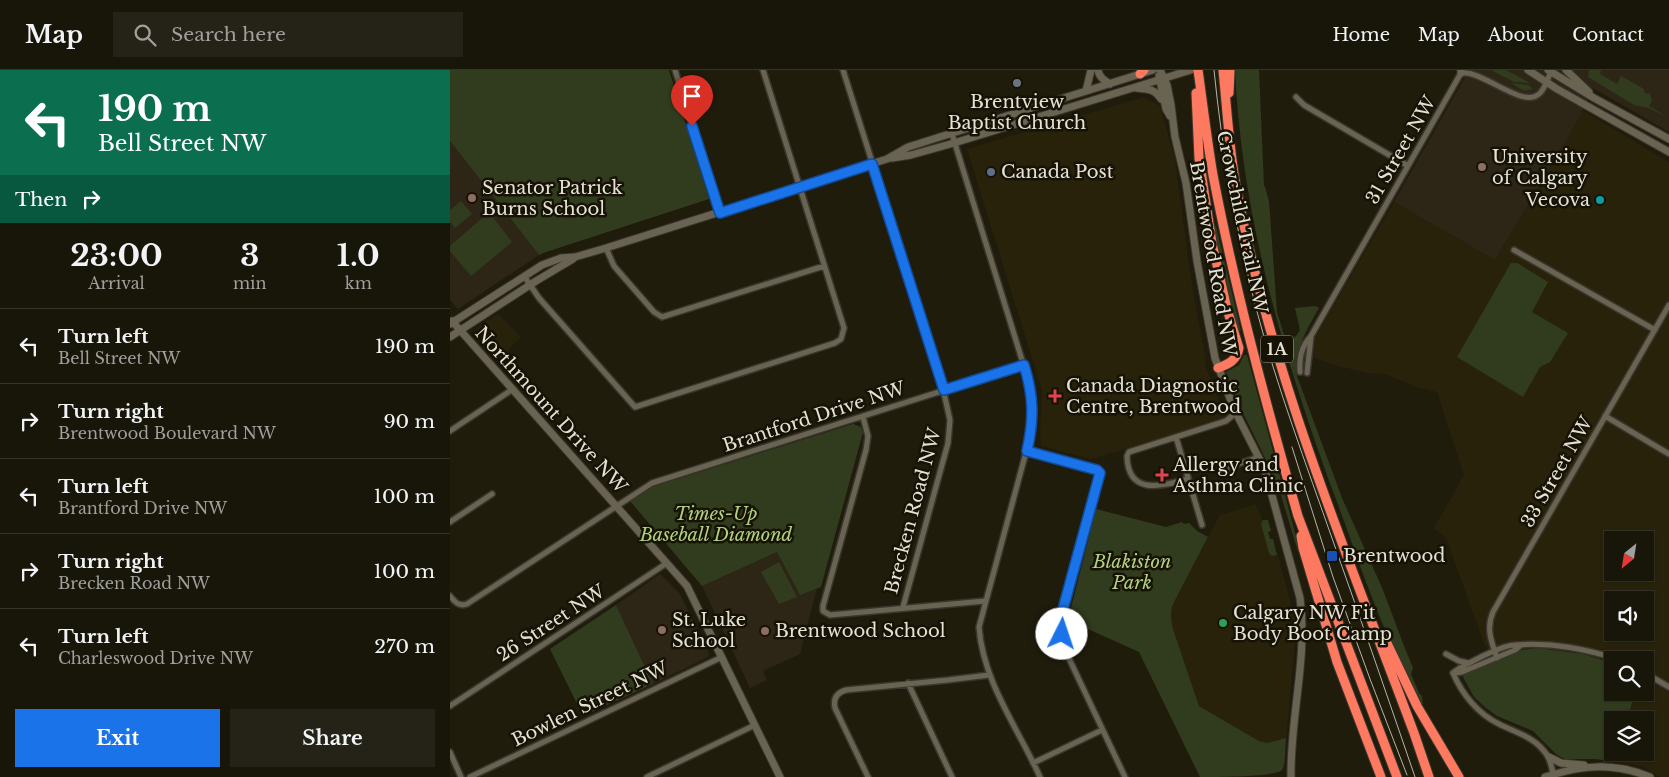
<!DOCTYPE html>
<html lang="en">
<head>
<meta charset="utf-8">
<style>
	body { margin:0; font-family:"Libre Baskerville",serif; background:#252217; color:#f1f3f6; height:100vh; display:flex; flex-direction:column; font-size:19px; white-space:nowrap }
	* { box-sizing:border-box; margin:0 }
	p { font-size:16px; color:#9f9f9c }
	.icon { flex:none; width:28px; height:28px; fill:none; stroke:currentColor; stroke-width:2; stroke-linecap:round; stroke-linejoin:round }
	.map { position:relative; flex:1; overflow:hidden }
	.details { display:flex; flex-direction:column; background:#181509; width:450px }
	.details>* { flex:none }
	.guide { background:#0b6e4f; color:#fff; overflow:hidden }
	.needle { width:32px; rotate:210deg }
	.tools { position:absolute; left:1154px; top:461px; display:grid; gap:10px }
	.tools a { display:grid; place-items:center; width:50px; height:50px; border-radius:0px; background:#181509; box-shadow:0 1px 4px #0004,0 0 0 1px #36342a; font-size:25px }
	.pin { position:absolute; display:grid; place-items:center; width:42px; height:42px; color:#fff; margin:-51px -21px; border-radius:50% 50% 50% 0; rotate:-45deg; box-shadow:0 0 5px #0007 }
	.pin .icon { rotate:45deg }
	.me { position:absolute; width:55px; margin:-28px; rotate:4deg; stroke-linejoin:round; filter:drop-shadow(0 0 4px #0008) }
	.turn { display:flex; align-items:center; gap:18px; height:105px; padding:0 15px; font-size:22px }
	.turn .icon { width:65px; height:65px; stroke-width:2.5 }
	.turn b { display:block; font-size:35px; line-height:42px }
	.then { display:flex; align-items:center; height:48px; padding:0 15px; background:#0003; gap:10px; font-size:19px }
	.eta { display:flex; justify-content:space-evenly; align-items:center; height:85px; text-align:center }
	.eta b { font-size:30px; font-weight:700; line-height:35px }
	.button { display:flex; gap:10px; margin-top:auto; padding:10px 15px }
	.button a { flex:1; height:58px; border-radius:0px; background:#1a73e8; color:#fff; font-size:20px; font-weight:700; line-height:58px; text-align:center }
	.button a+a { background:#252217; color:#f1f3f6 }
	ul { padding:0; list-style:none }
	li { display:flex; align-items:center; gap:15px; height:75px; padding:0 15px; border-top:1px solid #36342a }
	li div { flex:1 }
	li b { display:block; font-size:19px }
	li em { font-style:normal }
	header { display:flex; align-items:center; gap:30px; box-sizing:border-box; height:70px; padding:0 25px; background:#181509; border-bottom:1px solid #36342a }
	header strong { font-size:24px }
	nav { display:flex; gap:28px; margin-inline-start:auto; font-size:18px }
	.search { width:350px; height:45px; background:#252217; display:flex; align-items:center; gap:12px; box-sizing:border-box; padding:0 18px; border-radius:0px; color:#9f9f9c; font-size:19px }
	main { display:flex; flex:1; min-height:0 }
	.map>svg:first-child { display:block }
</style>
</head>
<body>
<header>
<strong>Map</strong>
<div class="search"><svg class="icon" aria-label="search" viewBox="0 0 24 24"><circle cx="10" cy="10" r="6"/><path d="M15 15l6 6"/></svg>Search here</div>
<nav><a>Home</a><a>Map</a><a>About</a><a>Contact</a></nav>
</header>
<main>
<section class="details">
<div class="guide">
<div class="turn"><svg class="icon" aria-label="left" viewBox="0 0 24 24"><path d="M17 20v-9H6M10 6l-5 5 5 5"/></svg><div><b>190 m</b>Bell Street NW</div></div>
<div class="then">Then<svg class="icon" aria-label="right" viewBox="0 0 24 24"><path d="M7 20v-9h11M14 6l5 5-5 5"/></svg></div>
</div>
<div class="eta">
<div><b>23:00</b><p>Arrival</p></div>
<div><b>3</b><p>min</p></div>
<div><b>1.0</b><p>km</p></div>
</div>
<ul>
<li><svg class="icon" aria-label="left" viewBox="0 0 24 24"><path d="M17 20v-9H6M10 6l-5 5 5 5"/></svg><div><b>Turn left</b><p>Bell Street NW</p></div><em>190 m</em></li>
<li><svg class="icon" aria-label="right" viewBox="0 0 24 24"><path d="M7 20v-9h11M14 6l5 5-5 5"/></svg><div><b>Turn right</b><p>Brentwood Boulevard NW</p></div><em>90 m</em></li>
<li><svg class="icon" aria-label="left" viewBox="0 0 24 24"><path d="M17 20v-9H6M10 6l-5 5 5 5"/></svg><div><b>Turn left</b><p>Brantford Drive NW</p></div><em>100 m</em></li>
<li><svg class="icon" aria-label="right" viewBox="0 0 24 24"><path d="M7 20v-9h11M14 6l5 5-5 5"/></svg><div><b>Turn right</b><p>Brecken Road NW</p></div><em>100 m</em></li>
<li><svg class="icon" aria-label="left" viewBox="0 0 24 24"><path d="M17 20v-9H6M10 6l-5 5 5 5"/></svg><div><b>Turn left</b><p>Charleswood Drive NW</p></div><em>270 m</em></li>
</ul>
<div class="button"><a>Exit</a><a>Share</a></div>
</section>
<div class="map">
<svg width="1219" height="707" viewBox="0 0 1219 707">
	<rect width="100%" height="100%" fill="#201c0c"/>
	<!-- built -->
	<path fill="#28220b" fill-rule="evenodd" d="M694,27L710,36L725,90L741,209L756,292L755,295L777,349L641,389L592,376L590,366L592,320L517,79Z
		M1132,40L1219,92V707H1210L1193,696L1165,692L1168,683L1195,682V650H1177L1185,623L1195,622V590H1162V593L1133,584L1087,578L1071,580L1050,589L1035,576L996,468L984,458L1014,405L987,322L970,318L935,304L918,303L884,295L863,287L865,268L944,132L1045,190ZM1162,470H1195V502H1162ZM1162,530H1195V562H1162Z
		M48,244L71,267L50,288L27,261L28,258Z
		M803,435H806L828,486L845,548L846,561L836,668L817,673L809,671L749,636L722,556L721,545L722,536L770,445Z"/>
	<!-- education -->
	<path fill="#2d2616" d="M1019,0H1219V62L1143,18L1129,48L1045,190L944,132Z
		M0,71L89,185L8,239L0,230Z
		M327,482L350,524L367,518L350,584L313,601L317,610L300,618L252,516Z
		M210,504L230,524L259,584L258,587L203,614L166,535Z"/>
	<!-- green -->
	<path fill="#313c1f" d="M0,0H219L259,129L96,182L89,185L0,71Z
		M785,0H809L814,116L815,117L819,131L827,242L836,271L846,266L850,260L845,238L865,236L869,238C857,259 844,280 847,306L892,428L933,520L954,576L963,598L961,604L969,623L972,626L973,634H971L967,628C953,597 937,567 925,535C911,501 900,466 887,432C835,292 792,150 785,0Z
		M1041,0H1056L1080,13L1064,12Z
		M1139,0H1151L1150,4L1167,14L1171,6L1194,19V22L1197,24L1200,23L1202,31L1199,36L1219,48L1199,38L1184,35L1138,7Z
		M1061,13L1079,15L1083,19L1074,21Z
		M11,131L22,144L5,158L0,152V140Z
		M39,142L62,172L21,206L0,181V176Z
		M762,156H766L791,261H788L778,230Z
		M1061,193H1067L1098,212L1082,242L1118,263L1100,292L1090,297L1073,327L1007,287Z
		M794,285H797L801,300L850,481L848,482L831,425H829C816,380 790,345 776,302L789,295Z
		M403,354L411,357L413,362L371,517L350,525L327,482L252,516L180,431L202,417Z
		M646,439L716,457L732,452L734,454L739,453L747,461L758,467L722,536L721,545L722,556L749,636L809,671L817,673L836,668C835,675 836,695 832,700C825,707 764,707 750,707L689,582L618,550Z
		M813,450H818L821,461L818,462L820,469H823L827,485L822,486L819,483L811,454Z
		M329,492L347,527L329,534L311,502Z
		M166,535L203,614L133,646L100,579Z
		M1087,578L1133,584L1162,593V622L1185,623L1177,650H1162V682L1168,683L1165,692L1146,689H1115L1107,685L1083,661L1047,646L1036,638L1024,627L1013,607L1014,604L1071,580Z"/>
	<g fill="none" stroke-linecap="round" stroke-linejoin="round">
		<defs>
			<path id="street" d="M225,0L270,143
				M393,0L491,310L500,350L498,373L453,537
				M846,27L854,35L958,96
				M502,64L581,319L583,345L582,360L529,557C533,612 568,658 590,707
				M156,178L164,196L204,242L212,247L374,196
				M1064,180L1205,260
				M74,206L89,228L185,337L385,273L391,269L394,258L313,0
				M850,302C849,288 851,277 861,266L1011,3C1034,0 1075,42 1091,22C1096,16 1098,7 1102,0
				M857,303L861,267
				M1155,346L1219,384
				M413,347L418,366L416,380L373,536V541L380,545L535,531
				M0,361L63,319
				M726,367L752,455
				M577,381L647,400L650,403L613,539L612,564L615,580L675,707
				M771,403L779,397L809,387
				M738,409C711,416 678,426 677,386L679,382L776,351L782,346L784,339
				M0,452L42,424
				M0,526C5,532 9,537 17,534L202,413L574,295
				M996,584L1009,591L1018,593
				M1047,588C1041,571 1036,558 1043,542L1219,235
				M1003,603C1011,596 1020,593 1029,588C1040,583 1054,575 1065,575C1103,572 1135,579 1171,590
				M1003,603C1012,624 1028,644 1049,654C1067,663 1085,667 1097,685C1101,691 1102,700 1104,707
				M1004,603L1012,602L1065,580L1071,575
				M1195,603L1219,617
				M458,613L502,707
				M0,636L217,493
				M0,682L11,707
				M583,693L652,660
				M20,707L272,587
				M197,707L305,655
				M418,707L385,638C383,629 386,623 396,620L498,610L539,605"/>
			<path id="secondary" d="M648,0C649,7 654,10 660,14
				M710,0L717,15L721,35L725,67L736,113L747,191L765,288L784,339L815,400L850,528C858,588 840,647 841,707
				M1078,0L1107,19L1219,82
				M1098,0L1144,28L1219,69
				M1116,0L1139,22
				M1011,3V0
				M709,6L716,39L720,46
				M686,18C698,19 705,19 711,29
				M636,21L641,0
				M442,88L461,85L504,73L741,0
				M2,251L237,516L330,707
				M0,254L92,195L111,188L125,187L156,178L437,89L458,77L703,0
				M0,267L86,211L123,189
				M1099,687L1111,693L1134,695
				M1095,707C1132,695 1163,692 1200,707"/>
			<path id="highway" d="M748,0C753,35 757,70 763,105C785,220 816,334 848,446L947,707
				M773,0C777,39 779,78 786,116C821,305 897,484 964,663L979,707
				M690,4L694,0
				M746,23L749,88L762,173L777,239L789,278C787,290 779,294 768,298
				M779,23L780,0
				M851,466L853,478L887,592L931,707
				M935,569L967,636L1009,707"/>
		</defs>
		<!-- street casing -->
		<use href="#street" stroke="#3a362f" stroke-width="8"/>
		<!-- secondary casing -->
		<use href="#secondary" stroke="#3a362f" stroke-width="9"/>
		<!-- highway casing -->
		<use href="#highway" stroke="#3a362f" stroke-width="11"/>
		<!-- street -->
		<use href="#street" stroke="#696452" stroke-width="5"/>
		<!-- secondary -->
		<use href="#secondary" stroke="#696452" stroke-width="7"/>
		<!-- highway -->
		<use href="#highway" stroke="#fd7a61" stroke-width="9"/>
		<!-- tram -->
		<path stroke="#b6b3a8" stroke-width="1" d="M764,0C772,80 786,160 806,238C827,317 856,394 883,471C911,550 938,628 965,707
			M842,377L883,507L920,609L957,705"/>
	</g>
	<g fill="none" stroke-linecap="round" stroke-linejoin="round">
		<defs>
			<path id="route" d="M242,56L270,143L422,94L494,320L574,295C584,327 584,349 577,381L647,400L650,403L613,539L612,564"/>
		</defs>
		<!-- route casing -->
		<use href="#route" stroke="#114b97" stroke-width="12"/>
		<!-- route -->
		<use href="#route" stroke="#1a73e8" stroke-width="9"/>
	</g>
	<!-- markers -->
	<circle fill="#6b7280" stroke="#171304" stroke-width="2" cx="567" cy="13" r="5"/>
	<g fill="#8d6e63" stroke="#171304" stroke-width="2">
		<circle cx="1032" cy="97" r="5"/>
		<circle cx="22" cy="128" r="5"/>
		<circle cx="212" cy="560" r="5"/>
		<circle cx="315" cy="561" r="5"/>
	</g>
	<circle fill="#5c6f8a" stroke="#171304" stroke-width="2" cx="541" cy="102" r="5"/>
	<circle fill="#0f9aa8" stroke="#171304" stroke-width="2" cx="1150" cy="130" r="5"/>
	<g fill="#e0444e" stroke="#171304" stroke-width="2">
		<path d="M602.5 318.5h5v5h5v5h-5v5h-5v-5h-5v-5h5z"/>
		<path d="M709.5 397.5h5v5h5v5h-5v5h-5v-5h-5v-5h5z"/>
	</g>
	<rect fill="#1a4fb4" stroke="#171304" stroke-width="2" x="876" y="480" width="12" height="12" rx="2.5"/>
	<circle fill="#2e9e5b" stroke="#171304" stroke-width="2" cx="773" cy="553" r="5"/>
	<g text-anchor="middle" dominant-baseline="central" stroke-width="5" stroke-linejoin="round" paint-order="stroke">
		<!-- shield labels -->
		<rect fill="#171304" stroke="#a6a398" stroke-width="1" x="811" y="265.5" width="32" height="27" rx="4"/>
		<g font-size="16" font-weight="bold" fill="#e4e1d7">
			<text x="827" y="279">1A</text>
		</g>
		<!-- poi labels -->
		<g font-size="18" fill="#e4e1d7" stroke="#171304" text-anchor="start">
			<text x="567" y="32" text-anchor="middle">Brentview<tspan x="567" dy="21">Baptist Church</tspan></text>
			<text x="1042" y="87">University<tspan x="1042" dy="21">of Calgary</tspan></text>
			<text x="551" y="102">Canada Post</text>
			<text x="32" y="118">Senator Patrick<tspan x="32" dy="21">Burns School</tspan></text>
			<text x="1140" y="130" text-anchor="end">Vecova</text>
			<text x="616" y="316">Canada Diagnostic<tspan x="616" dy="21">Centre, Brentwood</tspan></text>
			<text x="723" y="395">Allergy and<tspan x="723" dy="21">Asthma Clinic</tspan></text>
			<text x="893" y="486">Brentwood</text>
			<text x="783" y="543">Calgary NW Fit<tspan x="783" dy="21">Body Boot Camp</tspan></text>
			<text x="222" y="550">St. Luke<tspan x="222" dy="21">School</tspan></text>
			<text x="325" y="561">Brentwood School</text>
		</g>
		<!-- street labels -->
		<g font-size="18" fill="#e4e1d7" stroke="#171304">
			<text transform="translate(951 80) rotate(-60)">31 Street NW</text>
			<text transform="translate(792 152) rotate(78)">Crowchild Trail NW</text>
			<text transform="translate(763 189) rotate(80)">Brentwood Road NW</text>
			<text transform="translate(101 340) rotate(48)">Northmount Drive NW</text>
			<text transform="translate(364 347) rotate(-18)">Brantford Drive NW</text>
			<text transform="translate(1107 402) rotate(-60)">33 Street NW</text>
			<text transform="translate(463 441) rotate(-75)">Brecken Road NW</text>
			<text transform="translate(101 553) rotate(-33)">26 Street NW</text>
			<text transform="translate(140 634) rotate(-26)">Bowlen Street NW</text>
		</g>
		<!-- park labels -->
		<g font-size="18" font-style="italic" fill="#b2d280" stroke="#171304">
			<text x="266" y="444">Times-Up<tspan x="266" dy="21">Baseball Diamond</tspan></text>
			<text x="682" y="492">Blakiston<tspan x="682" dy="21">Park</tspan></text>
		</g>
	</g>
</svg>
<div class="tools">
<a><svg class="needle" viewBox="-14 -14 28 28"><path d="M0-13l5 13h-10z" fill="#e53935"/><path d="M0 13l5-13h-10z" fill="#9f9f9c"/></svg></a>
<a><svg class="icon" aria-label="sound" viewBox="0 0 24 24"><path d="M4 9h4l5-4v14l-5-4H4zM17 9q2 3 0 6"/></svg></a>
<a><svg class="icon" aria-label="search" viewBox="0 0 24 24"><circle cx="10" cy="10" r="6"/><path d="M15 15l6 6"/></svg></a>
<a><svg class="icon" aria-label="layers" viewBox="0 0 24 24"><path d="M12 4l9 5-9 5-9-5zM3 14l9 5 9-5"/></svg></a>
</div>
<div class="pin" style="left:242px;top:56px;background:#d93025"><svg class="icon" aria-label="arrive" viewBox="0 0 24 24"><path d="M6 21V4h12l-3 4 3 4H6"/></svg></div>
<svg class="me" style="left:612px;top:564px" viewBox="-20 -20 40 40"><circle r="19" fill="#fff"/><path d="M0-13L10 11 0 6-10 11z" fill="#1a73e8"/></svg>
</div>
</main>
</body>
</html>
